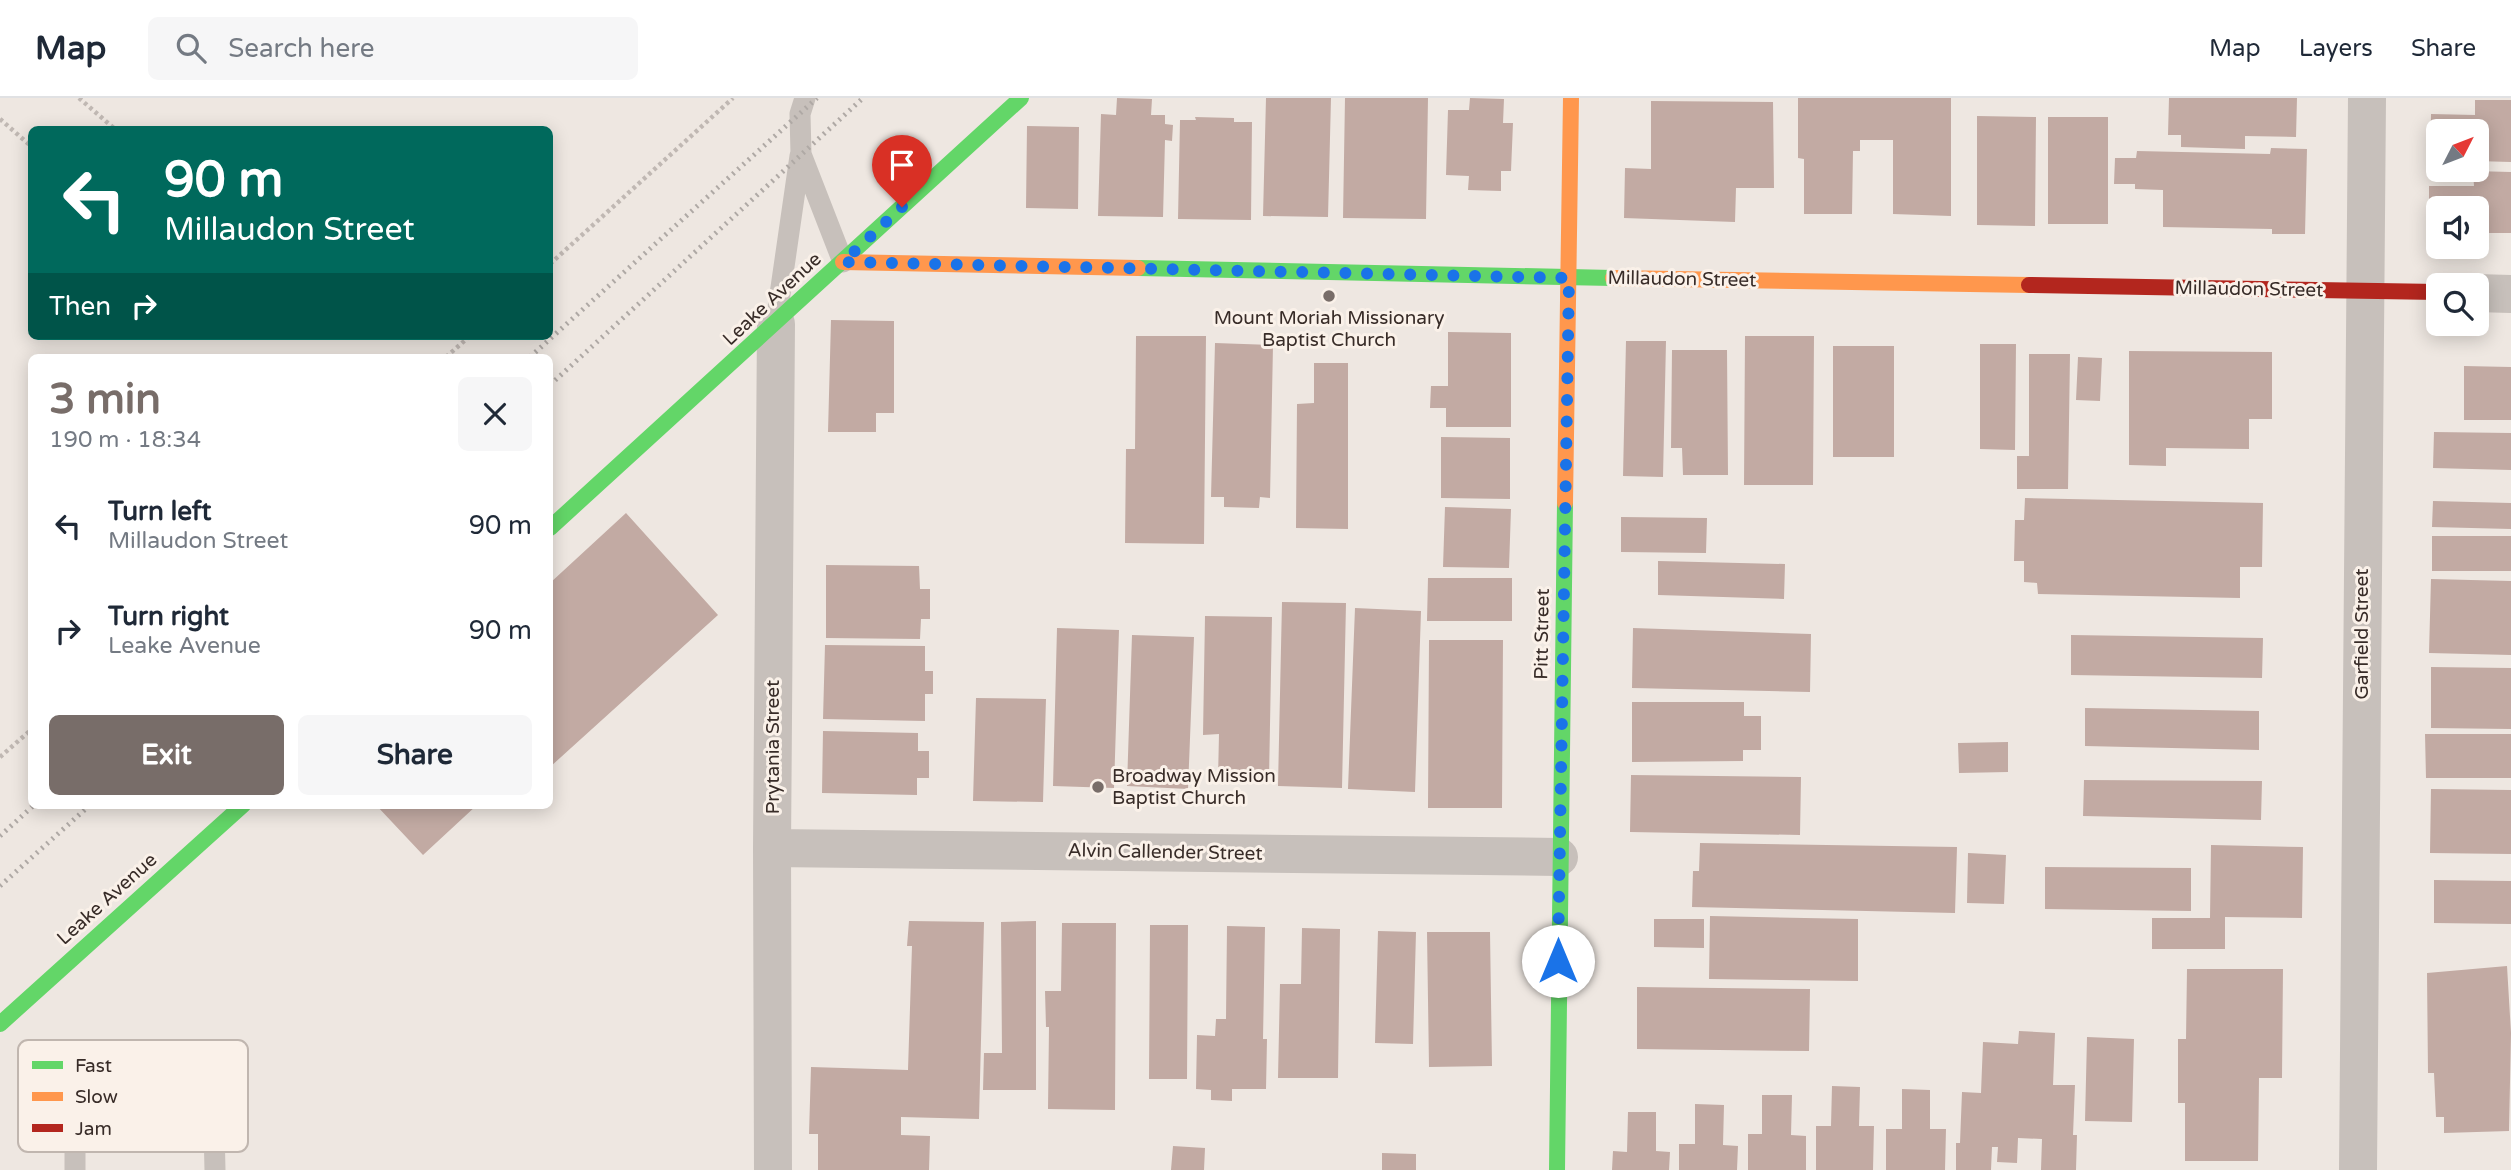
<!DOCTYPE html>
<html lang="en">
<head>
<meta charset="utf-8">
<style>
	body { margin:0; font-family:"Varela Round",sans-serif; background:#f6f6f7; color:#1f2937; height:100vh; display:flex; flex-direction:column; font-size:26px; white-space:nowrap }
	* { box-sizing:border-box; margin:0 }
	p { font-size:23px; color:#747a83 }
	.icon { flex:none; width:38px; height:38px; fill:none; stroke:currentColor; stroke-width:2; stroke-linecap:round; stroke-linejoin:round }
	.map { position:relative; flex:1; overflow:hidden }
	.side { position:absolute; left:28px; top:256px; width:525px; height:455px; display:flex; flex-direction:column; background:#fff; border-radius:10px; box-shadow:0 4px 18px #0003 }
	.side>* { flex:none }
	.top-card { position:absolute; left:28px; top:28px; width:525px; height:214px; border-radius:10px; box-shadow:0 4px 18px #0003; background:#00695c; color:#fff; overflow:hidden }
	.needle { width:46px; rotate:48deg }
	.fabs { position:absolute; left:2426px; top:21px; display:grid; gap:14px }
	.fabs a { display:grid; place-items:center; width:63px; height:63px; border-radius:10px; background:#fff; box-shadow:0 4px 18px #0003; font-size:35px }
	.pin { position:absolute; display:grid; place-items:center; width:60px; height:60px; color:#fff; margin:-72px -30px; border-radius:50% 50% 50% 0; rotate:-45deg; box-shadow:0 0 7px #0007 }
	.pin .icon { rotate:45deg }
	.me { position:absolute; width:77px; margin:-38px; rotate:0deg; stroke-linejoin:round; filter:drop-shadow(0 0 5px #0008) }
	.turn { display:flex; align-items:center; gap:24px; height:147px; padding:0 21px; font-size:32px }
	.turn .icon { width:91px; height:91px; stroke-width:2.5 }
	.turn b { display:block; font-size:49px; line-height:60px }
	.then { display:flex; align-items:center; height:66px; padding:0 21px; background:#0003; gap:14px; font-size:26px }
	.round { display:grid; place-items:center; flex:none; width:74px; height:74px; border-radius:10px; background:#f6f6f7 }
	.headline { display:flex; align-items:center; justify-content:space-between; height:119px; padding:0 21px }
	h1 { font-size:42px; font-weight:800; line-height:52px; color:#786d69 }
	.action { display:flex; gap:14px; margin-top:auto; padding:14px 21px }
	.action a { flex:1; height:80px; border-radius:10px; background:#786d69; color:#fff; font-size:28px; font-weight:800; line-height:80px; text-align:center }
	.action a+a { background:#f6f6f7; color:#1f2937 }
	ul { padding:0; list-style:none }
	li { display:flex; align-items:center; gap:21px; height:105px; padding:0 21px }
	li div { flex:1 }
	li b { display:block; font-size:26px }
	li em { font-style:normal }
	header { display:flex; align-items:center; gap:42px; box-sizing:border-box; height:98px; padding:0 35px; background:#fff; border-bottom:2px solid #e0e1e3 }
	header strong { font-size:33px }
	nav { display:flex; gap:38px; margin-inline-start:auto; font-size:24px }
	.search { width:490px; height:63px; background:#f6f6f7; display:flex; align-items:center; gap:18px; box-sizing:border-box; padding:0 24px; border-radius:10px; color:#747a83; font-size:26px }
	.map>svg:first-child { display:block }
</style>
</head>
<body>
<header>
<strong>Map</strong>
<div class="search"><svg class="icon" aria-label="search" viewBox="0 0 24 24"><circle cx="10" cy="10" r="6"/><path d="M15 15l6 6"/></svg>Search here</div>
<nav><a>Map</a><a>Layers</a><a>Share</a></nav>
</header>
<div class="map">
<svg width="2511" height="1072" viewBox="0 0 2511 1072">
	<rect width="100%" height="100%" fill="#eee7e1"/>
	<!-- building -->
	<path fill="#c2aaa3" d="M1117,0L1152,1L1151,17H1165V26L1173,27L1172,43L1165,42L1163,119L1098,118L1101,16L1116,17Z
		M1266,0H1331L1328,119L1263,118Z
		M1345,0H1428L1426,121L1343,120Z
		M1470,0L1504,1L1503,25H1513L1511,73H1501V93L1468,92L1469,78L1446,77L1448,12H1469Z
		M1798,0H1951V118L1893,116V42H1860V53H1853L1852,116H1804V61L1798,60Z
		M2169,0H2297L2296,39L2245,38V51L2181,49V37H2168Z
		M2475,2H2511V64L2476,63V33H2438V63H2430L2431,16L2475,17Z
		M1651,3L1773,4L1774,90H1736L1735,124L1624,120L1625,70L1651,71Z
		M1977,18L2036,19L2035,128L1977,127Z
		M1195,19L1234,20V24H1252L1251,122L1178,121L1180,22H1196Z
		M2048,19H2108V126H2048Z
		M1027,28L1079,29L1078,111L1026,110Z
		M2271,50L2307,51L2305,136H2272V131L2163,129V92L2135,91V86H2114L2115,60H2136L2137,53L2270,56Z
		M2473,73L2511,74V135H2476V110H2438V135H2429V88H2474Z
		M831,222L894,223V315H876V334H828Z
		M1448,234L1511,235V329H1446V310H1430L1431,288H1448Z
		M1136,238H1206L1204,446L1125,445L1126,351H1135Z
		M1745,238H1814L1813,387H1744Z
		M1626,243H1666L1663,379L1623,378Z
		M1215,245L1273,247L1270,400L1260,399L1259,410L1224,409V399H1211Z
		M1980,246H2016L2015,352L1980,351Z
		M1833,248H1894V359H1833Z
		M1672,252H1727L1728,377H1683L1682,350H1671Z
		M2129,253L2272,254V321H2249V351L2166,350V368L2129,367Z
		M2029,256H2070L2068,391H2017V358H2029Z
		M2078,259L2102,260L2100,303L2076,302Z
		M1314,265H1348V431L1296,430L1297,306L1314,305Z
		M2464,268L2511,269V322H2464Z
		M2434,334L2511,335V372L2433,370Z
		M1441,339L1510,340V401L1441,400Z
		M2025,400L2263,405L2262,469H2240V500L2038,496L2037,485L2024,484V463H2014L2015,422H2024Z
		M2433,403L2511,405V431L2432,429Z
		M1445,409L1511,411L1509,470L1443,469Z
		M626,415L718,517L550,669V485Z
		M1621,419L1707,420L1706,455L1621,454Z
		M2432,438H2511V473H2432Z
		M1658,463L1785,466L1784,501L1658,497Z
		M826,467L919,468L920,491H930V521H921L920,541L826,540Z
		M1428,480H1512V523H1427Z
		M2431,481L2511,483V557L2429,555Z
		M1282,504L1346,505L1342,690L1278,688Z
		M1355,510L1421,513L1415,694L1348,691Z
		M1205,518L1272,519L1269,681H1218L1219,636L1203,637Z
		M1057,530L1119,532L1114,690L1053,688Z
		M1633,530L1811,536L1810,594L1632,590Z
		M1132,537L1194,539L1188,691L1127,688Z
		M2071,537L2263,540L2262,580L2071,577Z
		M1429,542H1503L1502,710H1428Z
		M825,547L925,548V573H933V596H925V623L823,621Z
		M2431,569L2511,570V631L2431,630Z
		M976,600L1046,601L1043,704L973,703Z
		M1632,604H1744V618H1761V652H1743V663L1632,664Z
		M2085,610L2259,613V652L2085,648Z
		M823,633L918,635V653H929V680H917V697L822,695Z
		M2425,636H2511V680H2426Z
		M2008,644V674L1959,675L1958,645Z
		M1631,677L1801,679L1800,737L1630,734Z
		M2084,682L2262,683L2261,722L2083,718Z
		M2431,691L2511,692V756L2430,755Z
		M376,707H477L423,757Z
		M1700,745L1957,749L1955,815L1692,809L1693,773H1699Z
		M2211,747L2303,749L2302,820L2225,819V851H2152V820H2210Z
		M1968,755L2006,757L2004,806L1967,805Z
		M2045,769L2191,770V813L2045,811Z
		M2434,782L2511,783V826L2434,825Z
		M1710,818L1858,821V883L1709,881Z
		M1654,821H1704V850L1654,849Z
		M909,823L984,824L979,1021L901,1019V1037L930,1038L929,1072H818V1036H809L811,969L908,972L912,848H907Z
		M1036,823V992H983L984,955H1002L1001,824Z
		M1062,825H1116L1115,1012L1048,1011L1049,929H1046L1045,893H1061Z
		M1150,827H1188L1187,981H1149Z
		M1227,828L1265,829L1263,941H1267L1266,991H1232V1003L1211,1002V992L1196,991L1197,937L1215,938L1216,921H1226Z
		M1302,830L1340,831L1338,980H1278L1280,886H1301Z
		M1378,833L1416,834L1413,946L1375,945Z
		M1427,834H1490L1492,968L1429,969Z
		M2507,868L2511,935L2509,1033L2444,1035V1019H2436L2434,975H2428L2427,875Z
		M2187,871H2283L2282,980H2259L2258,1063H2185V1005H2178V941H2186Z
		M1637,889L1810,891L1809,953L1637,951Z
		M2019,933L2055,935L2053,987H2075L2073,1037H2077L2076,1072H2041L2042,1041L2018,1040L2017,1065L1997,1064L1998,1049H1992L1991,1072H1956V1045H1960L1962,994L1981,995L1983,944L2018,946Z
		M2087,939L2134,941L2132,1024L2085,1023Z
		M1832,988L1860,989L1859,1028H1874L1873,1072H1816V1028H1831Z
		M1902,991L1930,992V1031H1946L1945,1072H1886V1031H1902Z
		M1762,997H1792L1791,1037L1806,1038V1072H1748V1036H1762Z
		M1695,1006L1724,1007L1723,1047L1738,1048L1737,1072H1679V1046H1695Z
		M1628,1014H1656V1053L1670,1054L1669,1072H1612L1613,1053L1627,1054Z
		M1173,1048L1205,1050L1204,1072H1171Z
		M1382,1055L1416,1056V1072H1382Z"/>
	<g fill="none" stroke-linecap="round" stroke-linejoin="round">
		<!-- path -->
		<path stroke="#c0b8b3" stroke-width="4.5" stroke-dasharray="3.5 3.5" stroke-linecap="butt" d="M79,0L116,32
			M0,21L32,49
			M550,166L733,0
			M446,259L470,238
			M0,659L32,631"/>
		<!-- lane -->
		<path stroke="#c7c0bb" stroke-width="21" d="M805,0L800,16L801,56L843,164
			M776,224L800,58
			M75,1072V990L91,969L204,974L213,988L215,1072"/>
		<!-- street -->
		<path stroke="#c7c0bb" stroke-width="38" d="M2476,195L2511,196
			M772,750L1559,759
			M773,1072L772,750L776,226
			M2358,1072L2367,0"/>
		<!-- fast -->
		<path stroke="#63d668" stroke-width="16" d="M1138,170L1613,180
			M550,430L1021,0
			M0,926L243,707
			M1557,1072L1565,405"/>
		<!-- slow -->
		<path stroke="#ff974d" stroke-width="16" d="M843,164L1138,170
			M1613,180L2029,187
			M1565,405L1571,0"/>
		<!-- jam -->
		<path stroke="#b3261e" stroke-width="16" d="M2029,187L2438,194"/>
		<!-- rail -->
		<path stroke="#afa9a5" stroke-width="5" stroke-dasharray="2 5" stroke-linecap="butt" d="M530,259L817,0
			M550,287L863,0
			M0,738L34,707
			M0,788L90,707"/>
	</g>
	<g fill="none" stroke-linecap="round" stroke-linejoin="round">
		<!-- route -->
		<path stroke="#1a73e8" stroke-width="12" stroke-dasharray="0 21.6" d="M902,109L843,164L1569,180L1558,863"/>
	</g>
	<!-- markers -->
	<g fill="#786d69" stroke="#faf1e9" stroke-width="2.5">
		<circle cx="1329" cy="198" r="7"/>
		<circle cx="1098" cy="689" r="7"/>
	</g>
	<g text-anchor="middle" dominant-baseline="central" stroke-width="6" stroke-linejoin="round" paint-order="stroke">
		<!-- street labels -->
		<g font-size="19" fill="#382c28" stroke="#faf1e9">
			<text transform="translate(1682 181) rotate(1)">Millaudon Street</text>
			<text transform="translate(2249 191) rotate(1)">Millaudon Street</text>
			<text transform="translate(772 201) rotate(-43)">Leake Avenue</text>
			<text transform="translate(1542 536) rotate(-89)">Pitt Street</text>
			<text transform="translate(2362 536) rotate(-90)">Garfield Street</text>
			<text transform="translate(773 649) rotate(-90)">Prytania Street</text>
			<text transform="translate(1165 754) rotate(1)">Alvin Callender Street</text>
			<text transform="translate(107 801) rotate(-42)">Leake Avenue</text>
		</g>
		<!-- poi labels -->
		<g font-size="19" fill="#382c28" stroke="#faf1e9">
			<text x="1329" y="220">Mount Moriah Missionary<tspan x="1329" dy="22">Baptist Church</tspan></text>
			<text x="1112" y="678" text-anchor="start">Broadway Mission<tspan x="1112" dy="22">Baptist Church</tspan></text>
		</g>
	</g>
	<!-- legend -->
	<rect x="18" y="942" width="230" height="112" rx="10" fill="#faf1e9" stroke="#c0b6af" stroke-width="2"/>
	<rect x="32" y="963" width="31" height="8" fill="#63d668"/>
	<rect x="32" y="994" width="31" height="9" fill="#ff974d"/>
	<rect x="32" y="1026" width="31" height="8" fill="#b3261e"/>
	<g font-size="19" fill="#382c28">
		<text x="75" y="974">Fast</text>
		<text x="75" y="1005">Slow</text>
		<text x="75" y="1037">Jam</text>
	</g>
</svg>
<div class="fabs">
<a><svg class="needle" viewBox="-14 -14 28 28"><path d="M0-13l5 13h-10z" fill="#e53935"/><path d="M0 13l5-13h-10z" fill="#747a83"/></svg></a>
<a><svg class="icon" aria-label="sound" viewBox="0 0 24 24"><path d="M4 9h4l5-4v14l-5-4H4zM17 9q2 3 0 6"/></svg></a>
<a><svg class="icon" aria-label="search" viewBox="0 0 24 24"><circle cx="10" cy="10" r="6"/><path d="M15 15l6 6"/></svg></a>
</div>
<div class="pin" style="left:902px;top:109px;background:#d93025"><svg class="icon" aria-label="arrive" viewBox="0 0 24 24"><path d="M6 21V4h12l-3 4 3 4H6"/></svg></div>
<svg class="me" style="left:1558px;top:863px" viewBox="-20 -20 40 40"><circle r="19" fill="#fff"/><path d="M0-13L10 11 0 6-10 11z" fill="#1a73e8"/></svg>
<div class="top-card">
<div class="turn"><svg class="icon" aria-label="left" viewBox="0 0 24 24"><path d="M17 20v-9H6M10 6l-5 5 5 5"/></svg><div><b>90 m</b>Millaudon Street</div></div>
<div class="then">Then<svg class="icon" aria-label="right" viewBox="0 0 24 24"><path d="M7 20v-9h11M14 6l5 5-5 5"/></svg></div>
</div>
<section class="side">
<div class="headline"><div><h1>3 min</h1><p>190 m · 18:34</p></div><a class="round"><svg class="icon" aria-label="close" viewBox="0 0 24 24"><path d="M6 6l12 12M18 6L6 18"/></svg></a></div>
<ul>
<li><svg class="icon" aria-label="left" viewBox="0 0 24 24"><path d="M17 20v-9H6M10 6l-5 5 5 5"/></svg><div><b>Turn left</b><p>Millaudon Street</p></div><em>90 m</em></li>
<li><svg class="icon" aria-label="right" viewBox="0 0 24 24"><path d="M7 20v-9h11M14 6l5 5-5 5"/></svg><div><b>Turn right</b><p>Leake Avenue</p></div><em>90 m</em></li>
</ul>
<div class="action"><a>Exit</a><a>Share</a></div>
</section>
</div>
</body>
</html>
